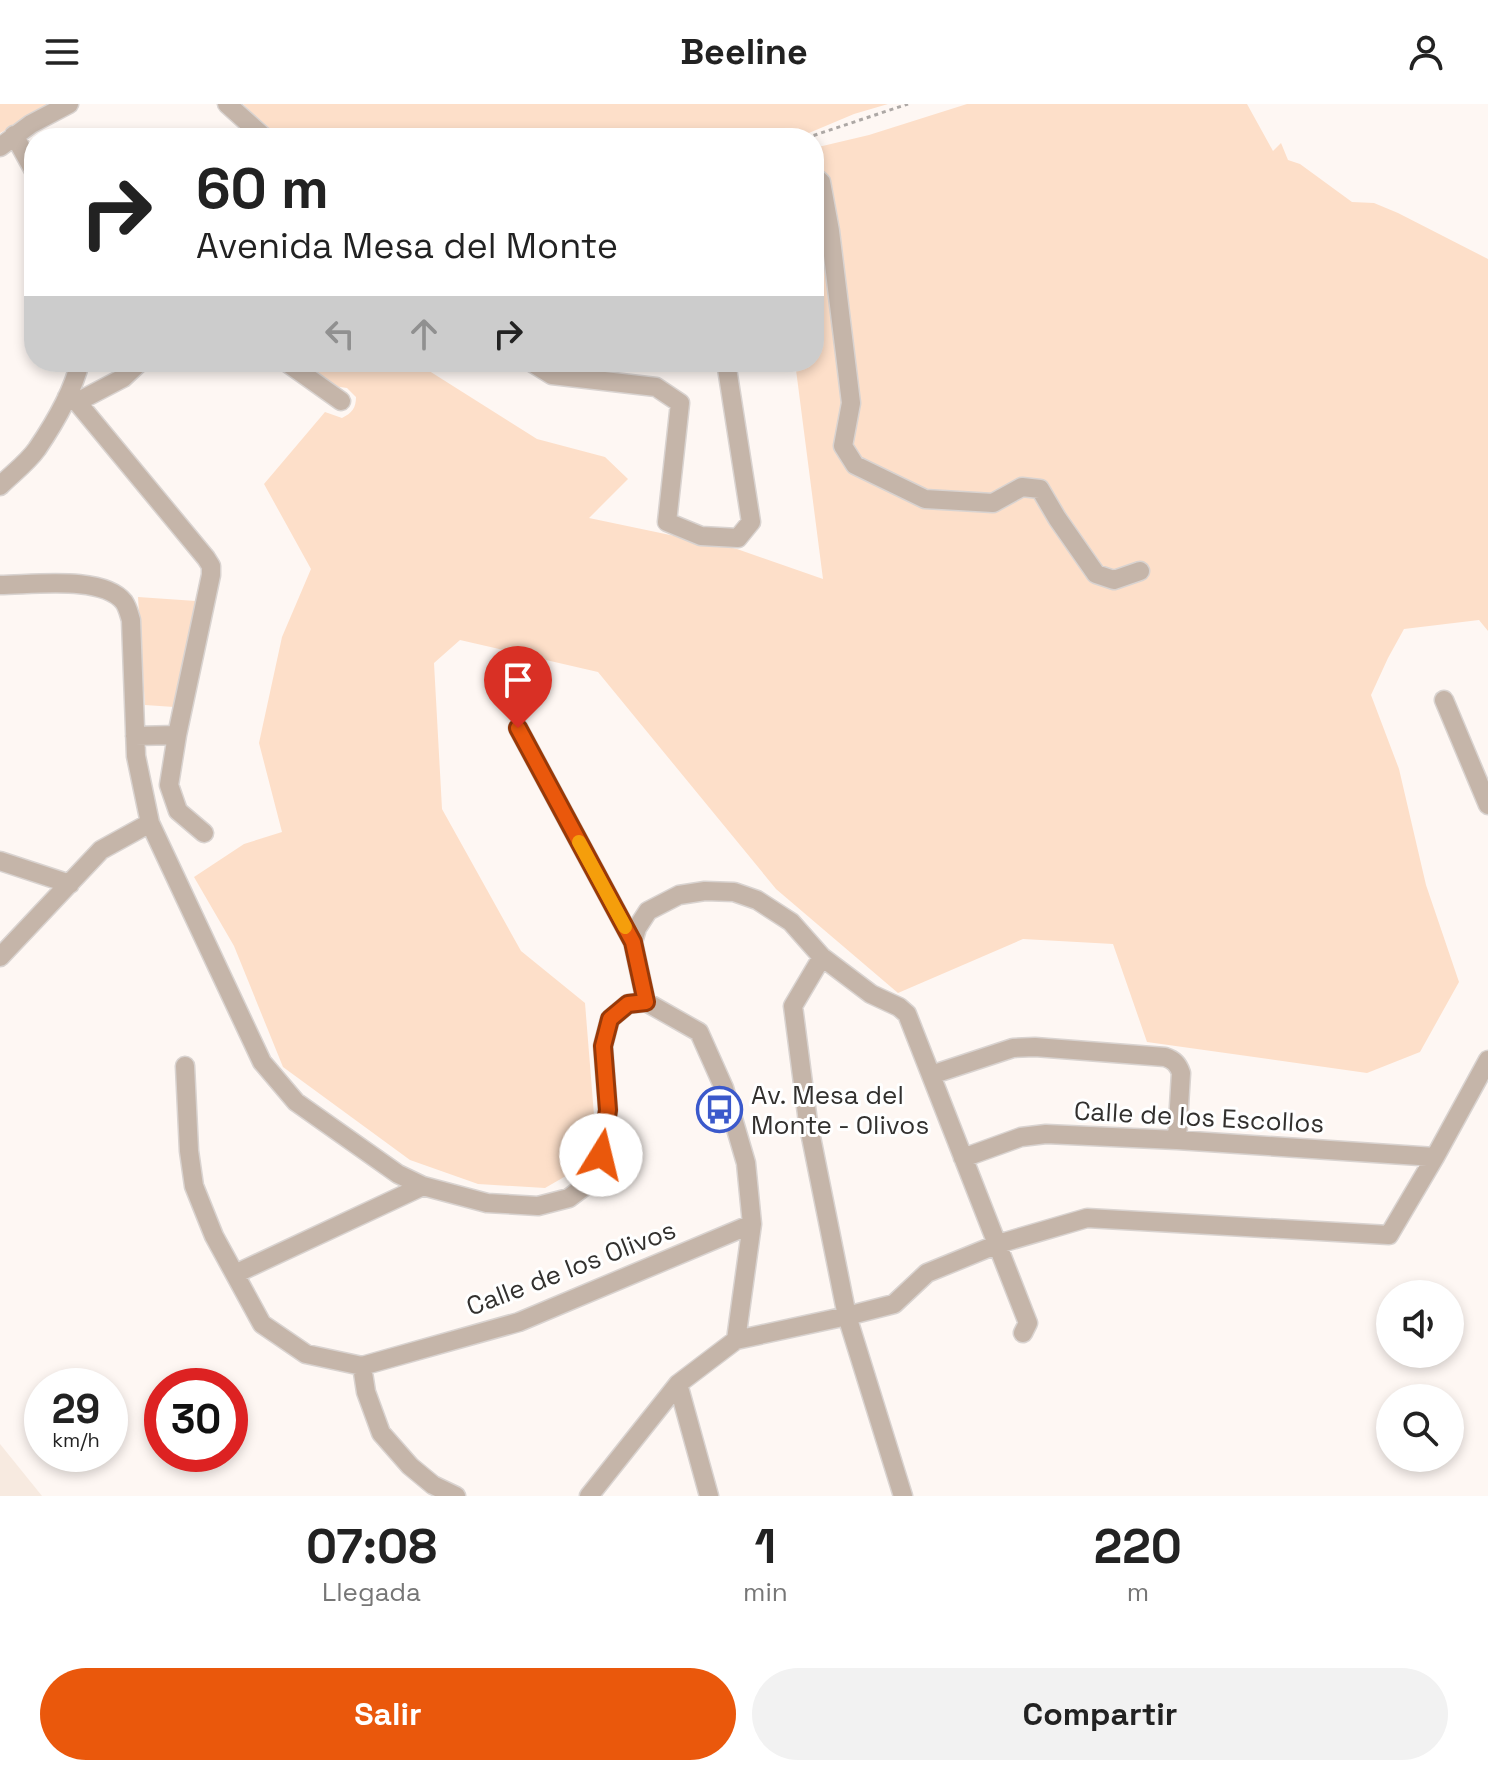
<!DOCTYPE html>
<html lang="es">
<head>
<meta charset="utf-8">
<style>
	body { margin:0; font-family:"Space Grotesk",sans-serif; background:#f2f2f2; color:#222; height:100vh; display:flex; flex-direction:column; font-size:30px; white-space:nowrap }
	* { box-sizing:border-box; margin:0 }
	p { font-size:26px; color:#767676 }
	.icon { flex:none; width:44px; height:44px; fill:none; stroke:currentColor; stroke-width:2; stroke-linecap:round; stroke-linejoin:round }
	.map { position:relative; height:1392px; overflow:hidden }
	.panel { display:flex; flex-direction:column; background:#fff; flex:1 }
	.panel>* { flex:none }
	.guide { position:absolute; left:24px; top:24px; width:800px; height:244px; border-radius:32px; box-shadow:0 4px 12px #0003; background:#fff; color:#222; overflow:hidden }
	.tools { position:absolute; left:1376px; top:1176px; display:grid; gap:16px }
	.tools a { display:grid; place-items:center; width:88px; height:88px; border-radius:50%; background:#fff; box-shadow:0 4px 12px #0003; font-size:40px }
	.speed { position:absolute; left:24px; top:1264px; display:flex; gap:16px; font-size:40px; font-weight:700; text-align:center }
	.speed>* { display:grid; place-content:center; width:104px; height:104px; border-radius:50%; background:#fff; box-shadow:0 4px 12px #0003; line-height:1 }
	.speed small { font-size:20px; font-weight:400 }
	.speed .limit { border:12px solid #d22; background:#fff; color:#111 }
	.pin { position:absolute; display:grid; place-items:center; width:68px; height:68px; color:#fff; margin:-82px -34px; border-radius:50% 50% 50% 0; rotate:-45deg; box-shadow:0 0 8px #0007 }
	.pin .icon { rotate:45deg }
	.me { position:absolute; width:88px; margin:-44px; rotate:9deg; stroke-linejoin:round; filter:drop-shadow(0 0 6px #0008) }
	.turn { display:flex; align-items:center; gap:28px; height:168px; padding:0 40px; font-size:36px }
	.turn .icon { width:104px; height:104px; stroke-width:2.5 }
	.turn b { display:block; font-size:56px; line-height:68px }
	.lanes { display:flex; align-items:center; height:76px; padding:0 40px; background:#0003; justify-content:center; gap:40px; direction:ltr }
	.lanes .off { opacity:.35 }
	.eta { display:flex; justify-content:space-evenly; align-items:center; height:136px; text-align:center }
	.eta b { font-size:48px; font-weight:700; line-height:56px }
	.primary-button { display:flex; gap:16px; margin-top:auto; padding:16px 40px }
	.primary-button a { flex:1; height:92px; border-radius:48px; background:#ea580c; color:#fff; font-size:32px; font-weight:700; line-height:92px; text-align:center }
	.primary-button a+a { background:#f2f2f2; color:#222 }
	header { display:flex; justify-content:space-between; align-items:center; height:104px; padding:0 40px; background:#fff; font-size:36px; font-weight:700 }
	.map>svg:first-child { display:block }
</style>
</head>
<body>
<header><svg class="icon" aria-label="menu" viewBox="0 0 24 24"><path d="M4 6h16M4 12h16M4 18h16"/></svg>Beeline<svg class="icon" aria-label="person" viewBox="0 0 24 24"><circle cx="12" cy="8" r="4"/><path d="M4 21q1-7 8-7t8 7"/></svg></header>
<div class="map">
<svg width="1488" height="1392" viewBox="0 0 1488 1392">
	<rect width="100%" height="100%" fill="#fef7f3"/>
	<!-- built -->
	<path fill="#f7eae0" d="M0,1340L42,1392H0Z"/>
	<!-- green -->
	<path fill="#fddfc9" d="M0,0H54L0,29Z
		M243,0H888L854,10L797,34H282L270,28Z
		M967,0H1247L1273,47L1281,39L1288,56L1300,60L1352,98L1374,99L1398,109L1488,155V527L1479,516L1404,525L1388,554L1371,591L1399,665L1426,781L1459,878L1420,948L1367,969L1147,938L1113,840L1023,835L898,889L776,785L598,568L460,536L434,559L442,705L521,847L585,899L594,1011L585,1061L545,1084L478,1080L410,1056L283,963L234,842L194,773L244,740L282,728L259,639L282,533L311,465L264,380L325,308L342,314C352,309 356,304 356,293L347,284L333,282L300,258H415L537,335L605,353L628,375L589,414L737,445L823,475L795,258H814V44L869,31Z
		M138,493L196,497L174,603L145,601Z"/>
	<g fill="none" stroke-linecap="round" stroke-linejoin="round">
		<defs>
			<path id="minor" d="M227,0L265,34
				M14,31L34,67
				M0,43L31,20L69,0
				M814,72L821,78L830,127L851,299L843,342L855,361L925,395L993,399L1022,383L1040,385L1057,414L1096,470L1114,476L1140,467
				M286,258L341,297
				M531,258L552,271L656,283L680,299L667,418L701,432L738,434L751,418L726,258
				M67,293L77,298L206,454L211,462V471L177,631L135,632
				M77,298L123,274L140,258
				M0,382C12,370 27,359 37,345C54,320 73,287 80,258
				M0,481C32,481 103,471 124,498C128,504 129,510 131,516L136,652L150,719L262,958L296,998L398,1070L423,1082L487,1099L538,1102L569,1094L597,1073L608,1006L603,942L610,915L628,900L646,898L699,928L724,984L746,1059L752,1120L736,1236
				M1444,596L1488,701
				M518,624L633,838
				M177,631L169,681L178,707L204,729
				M0,757L70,780
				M0,853L101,746L150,719
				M822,853L793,902L808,1018L847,1212L903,1392
				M646,898L633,838L637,824L648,807L679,791L705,787L734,788L757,796L791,818L822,853L871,890L899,903L907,910L1028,1219L1023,1229
				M185,962L189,1047L194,1082L214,1132L262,1220L306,1250L362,1262L519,1218L752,1120
				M931,971L1013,944L1035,943L1165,953C1174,956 1178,960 1181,969L1177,1036
				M963,1054L1021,1033L1046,1030L1177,1036L1435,1053
				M235,1170L423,1082
				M362,1262L366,1288L381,1329L410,1362L433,1381L456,1392
				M678,1280L709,1392
				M589,1392L678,1280L736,1236L847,1212L894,1200L927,1169L998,1140L1087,1114L1389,1131L1435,1053L1488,956"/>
		</defs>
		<!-- minor casing -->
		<use href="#minor" stroke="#d9d3d0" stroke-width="21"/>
		<!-- path -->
		<path stroke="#ada8a5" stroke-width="3" stroke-dasharray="4 4" stroke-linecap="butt" d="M806,34L908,0"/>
		<!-- minor -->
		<use href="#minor" stroke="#c5b5a9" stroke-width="18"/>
	</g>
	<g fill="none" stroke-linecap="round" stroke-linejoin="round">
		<defs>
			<path id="route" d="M518,624L633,838L646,898L628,900L610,915L603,942L608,1006L601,1051"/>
		</defs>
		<!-- route casing -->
		<use href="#route" stroke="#983908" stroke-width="20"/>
		<!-- route -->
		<use href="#route" stroke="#ea580c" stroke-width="14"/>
		<!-- slow -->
		<path stroke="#f59e0b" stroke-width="14" d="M579,738L625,823"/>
	</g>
	<!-- icons -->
	<defs>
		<symbol id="bus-ring" viewBox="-11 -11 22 22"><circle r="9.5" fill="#fff" stroke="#3b59cb" stroke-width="1.5"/><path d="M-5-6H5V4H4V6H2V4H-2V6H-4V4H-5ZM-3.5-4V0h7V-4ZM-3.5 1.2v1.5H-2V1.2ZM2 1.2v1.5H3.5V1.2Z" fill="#3b59cb"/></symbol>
	</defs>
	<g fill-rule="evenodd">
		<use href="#bus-ring" x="694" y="980" width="51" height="51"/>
	</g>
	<g text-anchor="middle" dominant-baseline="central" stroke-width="6" stroke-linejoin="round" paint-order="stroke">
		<!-- poi labels -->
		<g font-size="26" fill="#32302e" stroke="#fff" text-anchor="start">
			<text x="751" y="991">Av. Mesa del<tspan x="751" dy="30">Monte - Olivos</tspan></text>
		</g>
		<!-- street labels -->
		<g font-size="26" fill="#32302e" stroke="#fff">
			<text transform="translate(1199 1013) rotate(3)">Calle de los Escollos</text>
			<text transform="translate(571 1164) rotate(-21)">Calle de los Olivos</text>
		</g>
	</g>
</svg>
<div class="tools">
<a><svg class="icon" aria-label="sound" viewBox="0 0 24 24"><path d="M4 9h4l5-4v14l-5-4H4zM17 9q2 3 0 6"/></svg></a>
<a><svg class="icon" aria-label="search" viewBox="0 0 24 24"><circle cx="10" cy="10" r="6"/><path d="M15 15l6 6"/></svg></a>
</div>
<div class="speed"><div>29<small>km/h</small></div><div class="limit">30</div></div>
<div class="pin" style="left:518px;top:624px;background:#d93025"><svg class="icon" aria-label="arrive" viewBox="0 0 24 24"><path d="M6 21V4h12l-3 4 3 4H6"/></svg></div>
<svg class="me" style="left:601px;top:1051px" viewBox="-20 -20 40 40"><circle r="19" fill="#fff"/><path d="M0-13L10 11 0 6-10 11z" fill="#ea580c"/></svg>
<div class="guide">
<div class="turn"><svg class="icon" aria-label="right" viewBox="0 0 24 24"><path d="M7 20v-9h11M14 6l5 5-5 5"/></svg><div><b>60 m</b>Avenida Mesa del Monte</div></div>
<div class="lanes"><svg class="icon off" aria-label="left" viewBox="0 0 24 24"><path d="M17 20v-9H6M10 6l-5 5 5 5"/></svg><svg class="icon off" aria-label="ahead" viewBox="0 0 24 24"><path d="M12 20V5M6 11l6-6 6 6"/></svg><svg class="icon" aria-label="right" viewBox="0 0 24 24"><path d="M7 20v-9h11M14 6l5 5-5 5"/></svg></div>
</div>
</div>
<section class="panel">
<div class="eta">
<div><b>07:08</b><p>Llegada</p></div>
<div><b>1</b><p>min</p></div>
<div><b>220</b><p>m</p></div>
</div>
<div class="primary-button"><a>Salir</a><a>Compartir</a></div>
</section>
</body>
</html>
